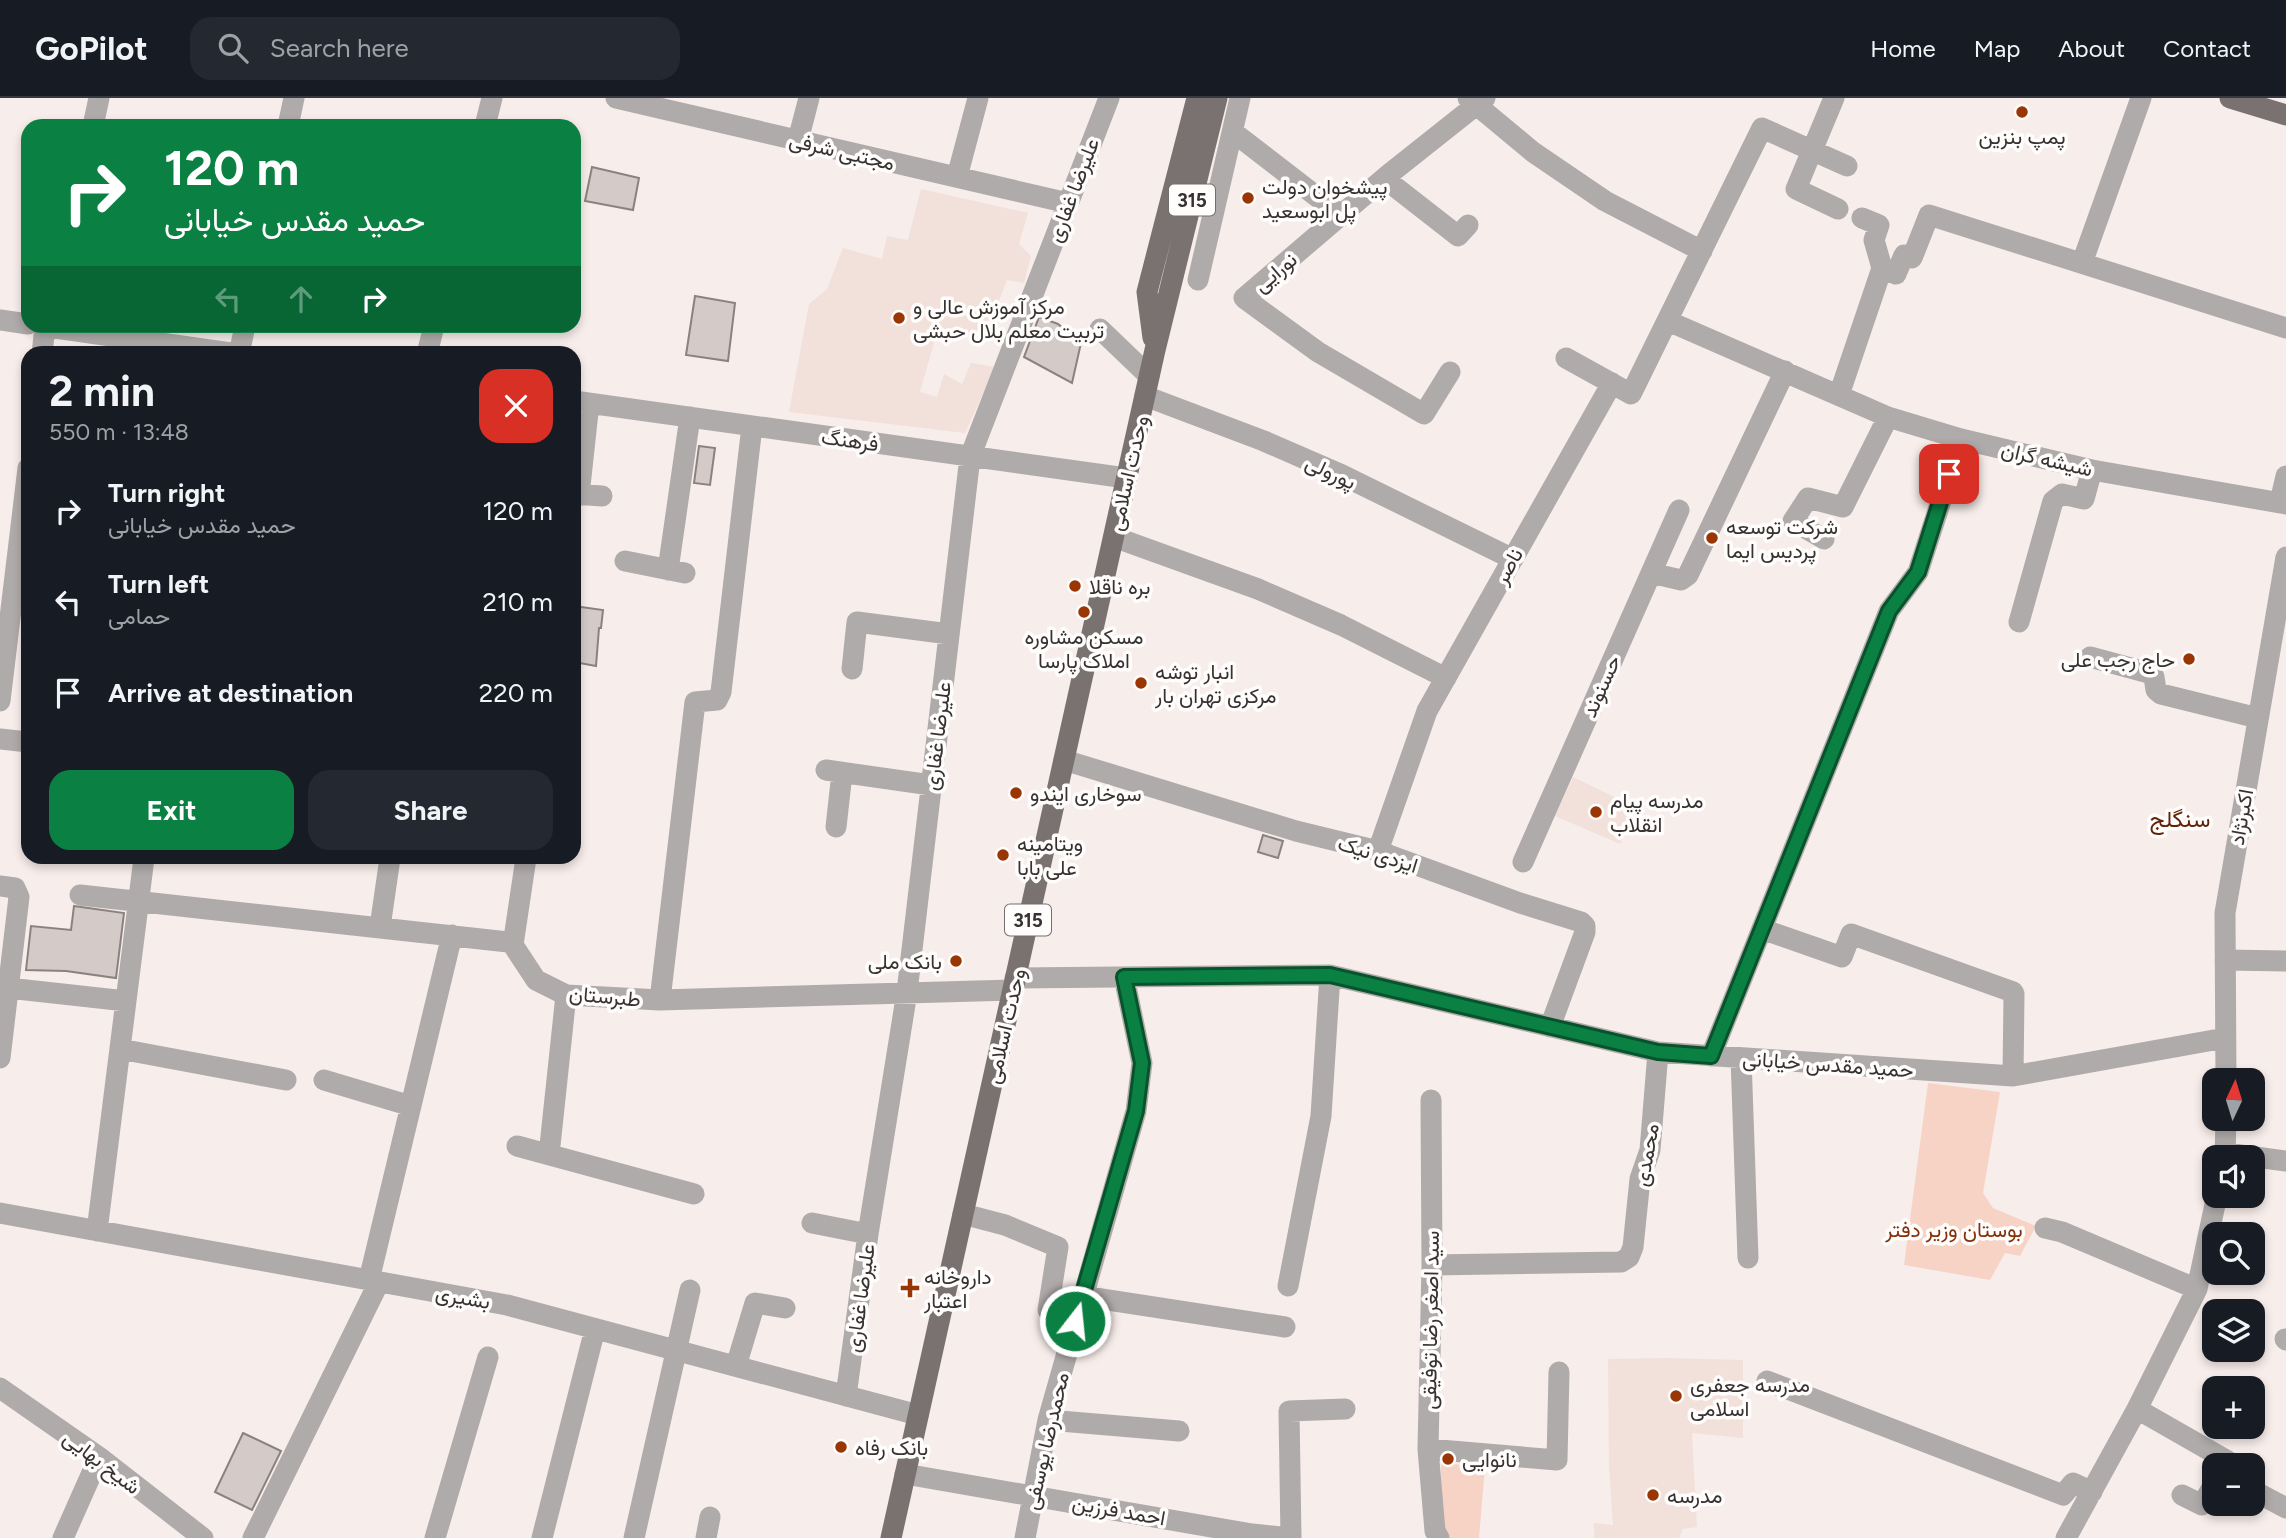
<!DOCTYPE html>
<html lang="en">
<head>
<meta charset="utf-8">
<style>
	body { margin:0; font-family:Figtree,Vazirmatn,sans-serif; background:#242831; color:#f1f3f6; height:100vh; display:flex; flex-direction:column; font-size:26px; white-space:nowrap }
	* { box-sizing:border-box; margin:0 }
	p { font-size:23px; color:#9ea1a6 }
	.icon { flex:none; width:38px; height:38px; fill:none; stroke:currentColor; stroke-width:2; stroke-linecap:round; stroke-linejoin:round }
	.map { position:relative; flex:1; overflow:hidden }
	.side { position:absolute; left:21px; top:248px; width:560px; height:518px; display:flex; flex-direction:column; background:#171b24; border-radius:21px; box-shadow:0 4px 10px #0003 }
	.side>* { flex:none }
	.top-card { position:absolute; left:21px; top:21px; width:560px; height:214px; border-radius:21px; box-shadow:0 4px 10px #0003; background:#0b8043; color:#fff; overflow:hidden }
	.needle { width:46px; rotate:4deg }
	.buttons { position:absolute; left:2202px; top:970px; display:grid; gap:14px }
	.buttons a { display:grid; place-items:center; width:63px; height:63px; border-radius:14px; background:#171b24; box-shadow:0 4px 10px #0003; font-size:35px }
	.pin { position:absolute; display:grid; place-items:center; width:60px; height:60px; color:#fff; margin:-30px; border-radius:14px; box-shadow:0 4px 10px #0006 }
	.me { position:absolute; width:77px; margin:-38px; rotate:16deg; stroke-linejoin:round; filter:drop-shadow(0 0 5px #0008) }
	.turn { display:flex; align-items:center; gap:24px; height:147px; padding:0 28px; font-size:32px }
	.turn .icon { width:91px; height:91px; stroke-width:2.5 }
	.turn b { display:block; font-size:49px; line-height:60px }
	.lanes { display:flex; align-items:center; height:66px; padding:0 28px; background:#0003; justify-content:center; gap:35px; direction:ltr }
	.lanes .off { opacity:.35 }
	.round { display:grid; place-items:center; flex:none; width:74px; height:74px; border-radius:21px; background:#242831 }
	.headline { display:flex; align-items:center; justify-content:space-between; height:119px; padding:0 28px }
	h1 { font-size:42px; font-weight:700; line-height:52px }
	.button { display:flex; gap:14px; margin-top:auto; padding:14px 28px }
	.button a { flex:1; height:80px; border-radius:21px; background:#0b8043; color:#fff; font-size:28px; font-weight:700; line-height:80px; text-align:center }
	.button a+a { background:#242831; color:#f1f3f6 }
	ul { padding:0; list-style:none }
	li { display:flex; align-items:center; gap:21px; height:91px; padding:0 28px }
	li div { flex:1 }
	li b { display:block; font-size:26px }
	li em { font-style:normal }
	header { display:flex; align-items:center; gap:42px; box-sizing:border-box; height:98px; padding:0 35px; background:#171b24; border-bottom:2px solid #363941 }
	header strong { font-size:33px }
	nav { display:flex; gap:38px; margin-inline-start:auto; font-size:24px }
	.search { width:490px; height:63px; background:#242831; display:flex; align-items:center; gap:18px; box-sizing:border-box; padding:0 24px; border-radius:21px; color:#9ea1a6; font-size:26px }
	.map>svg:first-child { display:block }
</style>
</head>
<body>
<header>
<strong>GoPilot</strong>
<div class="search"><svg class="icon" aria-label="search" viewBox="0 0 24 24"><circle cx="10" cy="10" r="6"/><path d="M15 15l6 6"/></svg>Search here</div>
<nav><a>Home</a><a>Map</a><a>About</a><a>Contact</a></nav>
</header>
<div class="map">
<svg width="2286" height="1440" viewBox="0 0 2286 1440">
	<rect width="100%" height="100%" fill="#f7edea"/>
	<!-- built -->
	<path fill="#f2e0da" d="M921,91L1028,115L1019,146L1031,158L1024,185L1007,182L984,241L937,234L920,294L937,299L944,276L962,286L971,265L995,269L965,335L789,314L809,206L827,191L843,150L882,161L887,138L908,142Z
		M1573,679L1637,710L1620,746L1555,718Z
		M1666,1260L1743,1262V1340L1692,1335L1697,1429L1683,1431L1679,1440H1594V1425L1613,1427L1609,1369L1608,1261Z"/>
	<!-- green -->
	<path fill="#f7d3c6" d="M1928,985L2000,994L1983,1095L1993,1110L2036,1128L2020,1158L2005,1155L1990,1182L1904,1167Z
		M1441,1365L1485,1369L1479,1440H1448L1441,1421Z"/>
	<!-- building -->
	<path fill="#d4cac7" stroke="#8b827f" stroke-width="2" d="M592,69L639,80L633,112L585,103Z
		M695,198L735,205L728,263L686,257Z
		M1039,219L1058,226L1081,245L1072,285L1024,259Z
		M699,348L715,350L710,387L694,385Z
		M574,508L603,512L601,530H599L596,568L574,564Z
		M1263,737L1283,743L1278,760L1258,754Z
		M74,808L124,815L116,880L66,873L26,872L31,828L71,832Z
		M243,1335L281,1353L252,1412L215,1394Z"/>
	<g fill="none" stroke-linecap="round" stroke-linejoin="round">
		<!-- minor -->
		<path stroke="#afabaa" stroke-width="21" d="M616,0L1068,105
			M1468,0L1533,54L1605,103L1702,153
			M1834,0L1796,91L1838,111
			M93,28L99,0
			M288,28L294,0
			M485,28L492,0
			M1233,34L1342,118
			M798,42L809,0
			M957,79L978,0
			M1385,81L1458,138L1468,127
			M1862,120L1879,127L1874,142L1882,170
			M2082,165L2141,0
			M1882,170L1896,176L1904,157L1912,160L1929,117L2286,230
			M1198,182L1240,0
			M0,222L28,226
			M1668,223L1888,319L1961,341L2092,372L2286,406
			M41,228L238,256
			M1100,231L1149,278
			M42,256L45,228
			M239,256L245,228
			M427,256L434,228
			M1566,260L1631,296L1762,30L1847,68
			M1450,274L1424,316L1318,254L1244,200L1388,77L1485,0
			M1839,297L1882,170
			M1145,298L1264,343L1342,377L1513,461
			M574,303L1126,380
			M574,396L602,398
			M579,397L589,305
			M2280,404L2286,378
			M1114,439L1258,491L1341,527L1446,580
			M1824,441L1793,423L1808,400L1843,409L1888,319
			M625,463L685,475
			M668,472L690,319
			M1651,475L1681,482L1688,477L1785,273
			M2019,524L2053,403L2062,396L2084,401L2092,372
			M2090,559L2149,575L2154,579L2156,592L2161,596L2258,620
			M852,571L857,524L949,536
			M0,603L28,370
			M0,641L28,644
			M1064,662L1296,733L1378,753L1520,805L1581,824L1585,828V834L1550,929
			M826,672L931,687
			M836,729L842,675
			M1378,753L1427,613L1612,285
			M1523,764L1679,412
			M0,788L15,790L19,799L0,960
			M80,797L508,844L513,847L536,882L566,897L660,902L1013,892
			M380,829L390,760
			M1762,831L1842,859L1851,836L2013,894L2014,896L2013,978
			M513,847L526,760
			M2225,862L2286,863
			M1015,880L1330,877L1658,954L2013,978L2225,940
			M8,890L126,903
			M660,902L695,604L717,602L721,594L752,328
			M120,951L286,982
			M1711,958L1889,513L1918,474L1961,341
			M1741,960L1748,1160
			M324,982L411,1008
			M2226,982L2225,815L2286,459
			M1431,1002L1432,1167L1428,1351L1435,1433L1439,1440
			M517,1048L694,1096
			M2226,1055L2286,1063
			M549,1057L566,897
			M2225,1059L2226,1020
			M0,1115L507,1207L918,1317
			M963,1116L1005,1127L1058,1149L1048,1212
			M812,1125L868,1136
			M2045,1130L2062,1134L2197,1191
			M97,1133L144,760
			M1432,1167L1621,1164L1629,1159L1633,1149L1640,1081L1650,1052L1658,954
			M369,1182L452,837
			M1288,1188L1321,1018L1330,877
			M1082,1198L1285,1229
			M2285,1241L2286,1242
			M736,1268L755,1205L785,1210
			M1767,1283L2063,1397L2073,1385L2092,1394
			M0,1290L99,1359L203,1440
			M846,1298L868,1136L907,894L970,359L1109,0
			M2137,1311L2228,1363L2225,1367
			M1048,1322L1179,1333
			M1428,1351L1557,1362L1559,1274
			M905,1376L1252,1436L1291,1440L1289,1313L1345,1311
			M2252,1392L2286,1410
			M2182,1397L2202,1407L2214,1386
			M63,1440L99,1359
			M253,1440L379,1184
			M435,1440L488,1259
			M542,1440L595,1231
			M634,1440L690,1192
			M706,1440L710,1419
			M1025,1440L1048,1322L1136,1013L1142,965L1124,879
			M2066,1440L2137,1311L2197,1191L2217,1097"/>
		<!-- major -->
		<path stroke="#797270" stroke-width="21" d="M2230,0L2286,17
			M1153,240L1147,194L1197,0
			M891,1440L1155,252L1217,0"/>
	</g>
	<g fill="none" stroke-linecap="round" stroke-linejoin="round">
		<defs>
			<path id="route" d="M1075,1223L1136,1013L1142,965L1124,879L1330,877L1658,954L1711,958L1889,513L1918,474L1949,376"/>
		</defs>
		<!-- route casing -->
		<use href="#route" stroke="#07532c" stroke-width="18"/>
		<!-- route -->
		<use href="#route" stroke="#0b8043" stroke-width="12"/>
	</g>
	<!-- markers -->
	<g fill="#9a3504" stroke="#fefdfc" stroke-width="2.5">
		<circle cx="2022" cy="14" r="7"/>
		<circle cx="1248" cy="100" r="7"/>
		<circle cx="899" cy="220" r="7"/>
		<circle cx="1712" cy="440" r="7"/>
		<circle cx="1075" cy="488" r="7"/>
		<circle cx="1084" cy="514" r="7"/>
		<circle cx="2189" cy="561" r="7"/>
		<circle cx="1141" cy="585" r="7"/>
		<circle cx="1016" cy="695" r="7"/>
		<circle cx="1596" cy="714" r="7"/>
		<circle cx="1003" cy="757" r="7"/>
		<circle cx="956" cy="863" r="7"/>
		<path d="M906.5 1179.5h7v7h7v7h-7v7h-7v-7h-7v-7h7z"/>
		<circle cx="1676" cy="1298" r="7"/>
		<circle cx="841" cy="1349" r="7"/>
		<circle cx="1448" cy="1361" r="7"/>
		<circle cx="1653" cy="1397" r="7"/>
	</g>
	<g text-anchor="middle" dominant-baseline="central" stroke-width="7" stroke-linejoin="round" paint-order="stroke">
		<!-- shield labels -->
		<g fill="#fefdfc" stroke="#726f6e" stroke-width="2">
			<rect x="1169" y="86.5" width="46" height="31" rx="5"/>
			<rect x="1005" y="806.5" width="46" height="31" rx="5"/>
		</g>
		<g font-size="19" font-weight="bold" fill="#363231">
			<text x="1192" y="102">315</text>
			<text x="1028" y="822">315</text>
		</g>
		<!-- poi labels -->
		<g font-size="21" fill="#363231" stroke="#fefdfc" text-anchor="start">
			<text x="2022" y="38" text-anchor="middle">پمپ بنزین</text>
			<text x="1262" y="88">پیشخوان دولت<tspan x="1262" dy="24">پل ابوسعید</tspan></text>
			<text x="913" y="208">مرکز آموزش عالی و<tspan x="913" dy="24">تربیت معلم بلال حبشی</tspan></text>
			<text x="1726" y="428">شرکت توسعه<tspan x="1726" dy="24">پردیس ایما</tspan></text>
			<text x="1089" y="488">بره ناقلا</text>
			<text x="1084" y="538" text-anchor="middle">مسکن مشاوره<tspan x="1084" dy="24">املاک پارسا</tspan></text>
			<text x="2175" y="561" text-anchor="end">حاج رجب علی</text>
			<text x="1155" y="573">انبار توشه<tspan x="1155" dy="24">مرکزی تهران بار</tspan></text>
			<text x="1030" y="695">سوخاری ایندو</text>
			<text x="1610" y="702">مدرسه پیام<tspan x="1610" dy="24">انقلاب</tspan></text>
			<text x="1017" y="745">ویتامینه<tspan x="1017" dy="24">علی بابا</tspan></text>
			<text x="942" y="863" text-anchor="end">بانک ملی</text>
			<text x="924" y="1178">داروخانه<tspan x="924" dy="24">اعتبار</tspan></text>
			<text x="1690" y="1286">مدرسه جعفری<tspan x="1690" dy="24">اسلامی</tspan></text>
			<text x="855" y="1349">بانک رفاه</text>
			<text x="1462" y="1361">نانوایی</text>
			<text x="1667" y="1397">مدرسه</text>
		</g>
		<!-- street labels -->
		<g font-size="21" fill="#363231" stroke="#fefdfc">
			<text transform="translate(842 53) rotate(13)">مجتبی شرفی</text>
			<text transform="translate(1073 92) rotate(-69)">علیرضا غفاری</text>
			<text transform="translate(1275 174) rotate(-40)">نورایی</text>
			<text transform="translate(850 342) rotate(8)">فرهنگ</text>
			<text transform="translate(2047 361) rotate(13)">شیشه گران</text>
			<text transform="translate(1331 374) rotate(25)">پورولی</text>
			<text transform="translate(1128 375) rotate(-77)">وحدت اسلامی</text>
			<text transform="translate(1508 468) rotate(-61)">ناصر</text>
			<text transform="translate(1601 588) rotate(-66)">حسنوند</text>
			<text transform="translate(937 638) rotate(-83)">علیرضا غفاری</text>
			<text transform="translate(2241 719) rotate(-80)">اکبرنژاد</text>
			<text transform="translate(1378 756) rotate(17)">ایزدی نیک</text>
			<text transform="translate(605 898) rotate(5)">طبرستان</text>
			<text transform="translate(1005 928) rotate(-77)">وحدت اسلامی</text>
			<text transform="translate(1828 966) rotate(4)">حمید مقدس خیابانی</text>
			<text transform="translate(1646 1057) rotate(-80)">محمدی</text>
			<text transform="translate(463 1199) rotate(10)">بشیری</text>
			<text transform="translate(860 1200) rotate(-82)">علیرضا غفاری</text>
			<text transform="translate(1430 1222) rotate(-89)">سید اصغر رضا توفیقی</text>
			<text transform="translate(1046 1343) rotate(-77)">محمدرضا یوسفی</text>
			<text transform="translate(102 1364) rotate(37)">شیخ بهایی</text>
			<text transform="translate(1119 1412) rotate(10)">احمد فرزین</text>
		</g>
		<!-- park labels -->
		<g font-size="21" fill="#842f09" stroke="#fefdfc">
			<text x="1954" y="1131">بوستان وزیر دفتر</text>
		</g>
		<!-- neighbourhood labels -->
		<g font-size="23" fill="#632207" stroke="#fefdfc">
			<text x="2180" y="721">سنگلج</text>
		</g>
	</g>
</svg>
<div class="buttons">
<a><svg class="needle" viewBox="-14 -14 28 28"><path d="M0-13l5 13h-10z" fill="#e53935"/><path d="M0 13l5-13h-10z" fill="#9ea1a6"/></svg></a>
<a><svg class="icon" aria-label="sound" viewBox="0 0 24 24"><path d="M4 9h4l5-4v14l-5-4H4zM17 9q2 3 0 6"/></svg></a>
<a><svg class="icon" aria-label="search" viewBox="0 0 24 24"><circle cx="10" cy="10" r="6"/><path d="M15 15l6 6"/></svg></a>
<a><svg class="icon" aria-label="layers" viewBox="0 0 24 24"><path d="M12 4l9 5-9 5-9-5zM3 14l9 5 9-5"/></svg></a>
<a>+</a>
<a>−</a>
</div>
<div class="pin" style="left:1949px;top:376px;background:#d93025"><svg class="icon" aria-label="arrive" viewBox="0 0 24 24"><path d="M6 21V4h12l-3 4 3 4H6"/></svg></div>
<svg class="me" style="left:1075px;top:1223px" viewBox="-20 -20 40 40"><circle r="17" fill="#0b8043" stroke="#fff" stroke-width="3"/><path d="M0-11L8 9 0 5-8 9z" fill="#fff"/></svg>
<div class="top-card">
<div class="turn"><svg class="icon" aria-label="right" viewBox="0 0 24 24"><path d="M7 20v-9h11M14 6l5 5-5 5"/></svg><div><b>120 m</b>حمید مقدس خیابانی</div></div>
<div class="lanes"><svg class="icon off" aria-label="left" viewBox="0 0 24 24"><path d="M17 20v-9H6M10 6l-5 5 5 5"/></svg><svg class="icon off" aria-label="ahead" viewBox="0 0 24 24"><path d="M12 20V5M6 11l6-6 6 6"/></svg><svg class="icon" aria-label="right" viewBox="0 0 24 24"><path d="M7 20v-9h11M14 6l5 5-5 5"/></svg></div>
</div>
<section class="side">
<div class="headline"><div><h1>2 min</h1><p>550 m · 13:48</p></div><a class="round" style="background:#d93025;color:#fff"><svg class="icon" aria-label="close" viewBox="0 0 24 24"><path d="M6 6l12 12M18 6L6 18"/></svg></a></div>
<ul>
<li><svg class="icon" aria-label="right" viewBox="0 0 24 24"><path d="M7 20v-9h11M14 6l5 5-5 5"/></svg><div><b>Turn right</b><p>حمید مقدس خیابانی</p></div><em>120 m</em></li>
<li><svg class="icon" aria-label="left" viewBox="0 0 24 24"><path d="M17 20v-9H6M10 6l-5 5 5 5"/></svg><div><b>Turn left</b><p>حمامی</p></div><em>210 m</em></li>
<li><svg class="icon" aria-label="arrive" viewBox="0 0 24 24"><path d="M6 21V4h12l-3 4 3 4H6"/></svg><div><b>Arrive at destination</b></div><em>220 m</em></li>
</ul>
<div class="button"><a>Exit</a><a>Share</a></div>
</section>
</div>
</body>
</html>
